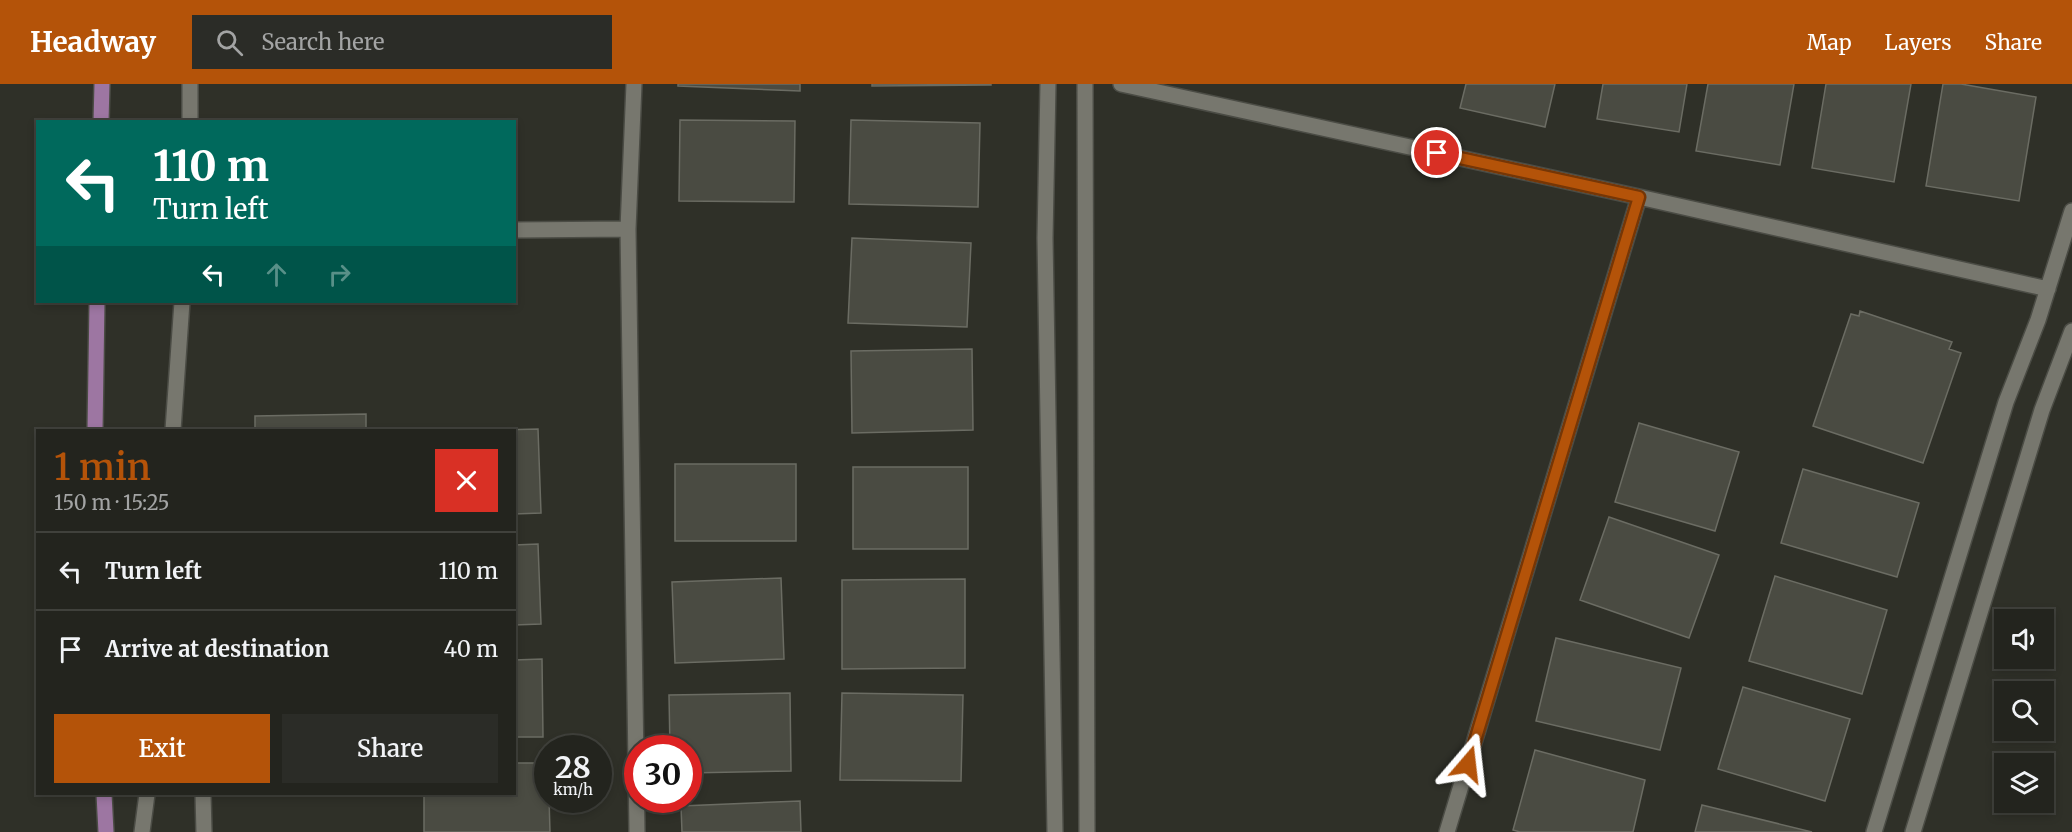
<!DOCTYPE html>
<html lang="en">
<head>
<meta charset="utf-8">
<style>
	body { margin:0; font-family:Merriweather,serif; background:#2b2c27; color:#f1f3f6; height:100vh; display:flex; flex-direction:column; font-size:22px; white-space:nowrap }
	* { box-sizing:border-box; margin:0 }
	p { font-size:20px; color:#a3a4a4 }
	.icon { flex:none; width:33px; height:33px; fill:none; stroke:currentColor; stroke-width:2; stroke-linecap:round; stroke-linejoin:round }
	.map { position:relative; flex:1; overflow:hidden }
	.details { position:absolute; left:36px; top:345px; width:480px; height:366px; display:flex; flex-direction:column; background:#23241e; border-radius:0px; box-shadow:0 3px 9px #0003,0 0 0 2px #40413c }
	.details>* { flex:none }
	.hud { position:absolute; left:36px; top:36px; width:480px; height:183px; border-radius:0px; box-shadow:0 3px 9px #0003,0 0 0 2px #40413c; background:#00695c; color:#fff; overflow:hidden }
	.tools { position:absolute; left:1994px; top:525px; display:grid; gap:12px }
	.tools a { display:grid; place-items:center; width:60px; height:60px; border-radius:0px; background:#23241e; box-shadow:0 3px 9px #0003,0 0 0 2px #40413c; font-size:30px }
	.speed { position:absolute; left:534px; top:651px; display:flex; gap:12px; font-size:30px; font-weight:700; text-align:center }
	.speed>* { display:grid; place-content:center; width:78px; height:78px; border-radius:50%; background:#23241e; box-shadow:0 3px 9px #0003,0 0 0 2px #40413c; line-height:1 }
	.speed small { font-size:15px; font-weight:400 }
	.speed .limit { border:9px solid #d22; background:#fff; color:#111 }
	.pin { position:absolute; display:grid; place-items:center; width:51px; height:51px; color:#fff; margin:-26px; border:3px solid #fff; border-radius:50%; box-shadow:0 2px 6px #0007 }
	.me { position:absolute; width:66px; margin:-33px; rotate:17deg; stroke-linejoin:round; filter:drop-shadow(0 0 4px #0008) }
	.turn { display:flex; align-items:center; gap:21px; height:126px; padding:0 18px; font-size:27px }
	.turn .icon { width:78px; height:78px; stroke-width:2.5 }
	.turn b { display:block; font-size:42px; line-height:51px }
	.lanes { display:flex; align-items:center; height:57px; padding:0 18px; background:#0003; justify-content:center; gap:30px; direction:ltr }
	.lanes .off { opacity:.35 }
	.round { display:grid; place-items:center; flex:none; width:63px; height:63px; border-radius:0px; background:#2b2c27 }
	.summary { display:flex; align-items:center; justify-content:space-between; height:102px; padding:0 18px }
	h1 { font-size:36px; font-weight:600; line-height:45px; color:#b45309 }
	.cta { display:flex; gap:12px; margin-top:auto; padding:12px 18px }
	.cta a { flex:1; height:69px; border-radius:0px; background:#b45309; color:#fff; font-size:24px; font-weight:600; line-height:69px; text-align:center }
	.cta a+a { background:#2b2c27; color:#f1f3f6 }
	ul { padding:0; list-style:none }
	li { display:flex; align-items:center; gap:18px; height:78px; padding:0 18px; border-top:2px solid #40413c }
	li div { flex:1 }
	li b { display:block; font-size:22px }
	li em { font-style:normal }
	header { display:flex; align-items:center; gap:36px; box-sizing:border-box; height:84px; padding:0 30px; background:#b45309; color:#fff }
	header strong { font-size:28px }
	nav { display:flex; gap:33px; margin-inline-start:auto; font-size:21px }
	.search { width:420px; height:54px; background:#2b2c27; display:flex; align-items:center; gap:15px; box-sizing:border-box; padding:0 21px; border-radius:0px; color:#a3a4a4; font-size:22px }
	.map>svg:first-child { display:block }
</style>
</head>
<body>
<header>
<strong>Headway</strong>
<div class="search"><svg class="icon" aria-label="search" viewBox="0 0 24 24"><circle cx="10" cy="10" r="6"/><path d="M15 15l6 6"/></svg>Search here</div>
<nav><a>Map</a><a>Layers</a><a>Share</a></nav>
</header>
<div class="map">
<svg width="2072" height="748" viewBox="0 0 2072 748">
	<rect width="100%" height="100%" fill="#2f3028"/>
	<!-- building -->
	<path fill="#4a4b42" stroke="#6b6c63" stroke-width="1.5" d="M678,0H800V7L678,2Z
		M872,0H991V1L872,2Z
		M1466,0H1555L1545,43L1460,24Z
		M1603,0H1687L1679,48L1597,35Z
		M1708,0H1794L1780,81L1696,67Z
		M1826,0H1911L1894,98L1812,84Z
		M1943,0H1961L2036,13L2019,117L1926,102Z
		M680,36L795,37L794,118L679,117Z
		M851,36L980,39L978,123L849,120Z
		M852,154L971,159L967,243L848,239Z
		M1860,227L1952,258L1949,265L1961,269L1923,379L1813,342L1851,230L1859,232Z
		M972,265L973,346L852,349L851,267Z
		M366,330V346H255V332Z
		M1639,339L1739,368L1715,447L1615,418Z
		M538,345L541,429L514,430V346H497Z
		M675,380H796V457H675Z
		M853,383H968V465H853Z
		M1803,385L1919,419L1897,493L1781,459Z
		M1609,433L1719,471L1689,554L1580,516Z
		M538,460L541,540L514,541V461Z
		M1775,492L1887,526L1862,610L1749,577Z
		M781,494L784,575L675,579L672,498Z
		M965,495V584L842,585V496Z
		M1556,554L1681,584L1660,666L1536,637Z
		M542,575L543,653H514V576Z
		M1743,603L1850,635L1825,717L1718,685Z
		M790,609L791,687L688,689V664H670L669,611Z
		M842,609L963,611L961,697L840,696Z
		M1535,666L1645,696L1633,748H1520L1513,746Z
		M514,679H548L550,748H424V710H514Z
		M800,717L801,748H682L681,722Z
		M1702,721L1812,748H1695Z"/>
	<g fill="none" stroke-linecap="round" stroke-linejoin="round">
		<defs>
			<path id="minor" d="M634,0L628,145L637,748
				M1048,0L1045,154L1055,748
				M1085,0L1087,748
				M1121,0L1639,113L2048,205
				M190,38V0
				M514,146L628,145
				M173,346L182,218
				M203,710L204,748
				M142,748L147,710
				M1447,748L1639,113
				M1874,748L2006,318L2038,236L2072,127
				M1913,748L2042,326L2072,247"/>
			<path id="major" d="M101,38L102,0
				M95,346L97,218
				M104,710L106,748"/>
		</defs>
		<!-- minor casing -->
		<use href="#minor" stroke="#4b4c45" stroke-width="18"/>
		<!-- major casing -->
		<use href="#major" stroke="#4b4c45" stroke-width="18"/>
		<!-- minor -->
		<use href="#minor" stroke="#77776e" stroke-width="15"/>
		<!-- major -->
		<use href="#major" stroke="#9d76a2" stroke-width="15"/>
	</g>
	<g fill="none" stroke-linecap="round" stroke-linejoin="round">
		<defs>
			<path id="route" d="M1437,69L1639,113L1468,680"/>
		</defs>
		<!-- route casing -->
		<use href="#route" stroke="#753606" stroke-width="15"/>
		<!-- route -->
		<use href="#route" stroke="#b45309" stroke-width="10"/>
	</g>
</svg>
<div class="tools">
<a><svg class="icon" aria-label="sound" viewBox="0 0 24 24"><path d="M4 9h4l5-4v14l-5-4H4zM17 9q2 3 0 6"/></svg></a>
<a><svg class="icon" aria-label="search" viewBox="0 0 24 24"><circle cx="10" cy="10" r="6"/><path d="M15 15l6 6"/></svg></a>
<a><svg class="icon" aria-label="layers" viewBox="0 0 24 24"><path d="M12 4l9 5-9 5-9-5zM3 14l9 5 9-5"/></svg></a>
</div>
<div class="speed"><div>28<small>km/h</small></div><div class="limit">30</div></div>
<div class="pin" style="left:1437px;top:69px;background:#d93025"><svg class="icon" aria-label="arrive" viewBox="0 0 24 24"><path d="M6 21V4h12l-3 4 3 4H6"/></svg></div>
<svg class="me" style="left:1468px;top:680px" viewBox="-20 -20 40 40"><path d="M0-17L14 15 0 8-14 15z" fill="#b45309" stroke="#fff" stroke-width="4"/></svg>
<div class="hud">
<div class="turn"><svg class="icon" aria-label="left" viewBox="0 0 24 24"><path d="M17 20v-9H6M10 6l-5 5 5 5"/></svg><div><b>110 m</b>Turn left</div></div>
<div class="lanes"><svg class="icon" aria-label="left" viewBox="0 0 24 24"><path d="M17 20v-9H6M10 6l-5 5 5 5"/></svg><svg class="icon off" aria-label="ahead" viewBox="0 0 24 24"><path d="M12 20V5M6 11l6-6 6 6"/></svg><svg class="icon off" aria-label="right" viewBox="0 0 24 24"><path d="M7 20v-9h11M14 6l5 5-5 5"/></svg></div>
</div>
<section class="details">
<div class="summary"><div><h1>1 min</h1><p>150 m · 15:25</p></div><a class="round" style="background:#d93025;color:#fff"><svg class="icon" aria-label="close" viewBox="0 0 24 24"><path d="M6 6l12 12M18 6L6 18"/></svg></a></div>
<ul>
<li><svg class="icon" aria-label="left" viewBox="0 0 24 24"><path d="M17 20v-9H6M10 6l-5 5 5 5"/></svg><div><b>Turn left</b></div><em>110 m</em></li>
<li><svg class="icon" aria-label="arrive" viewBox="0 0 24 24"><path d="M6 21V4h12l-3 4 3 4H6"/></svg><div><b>Arrive at destination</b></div><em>40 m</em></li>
</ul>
<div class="cta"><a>Exit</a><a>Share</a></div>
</section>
</div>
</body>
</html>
